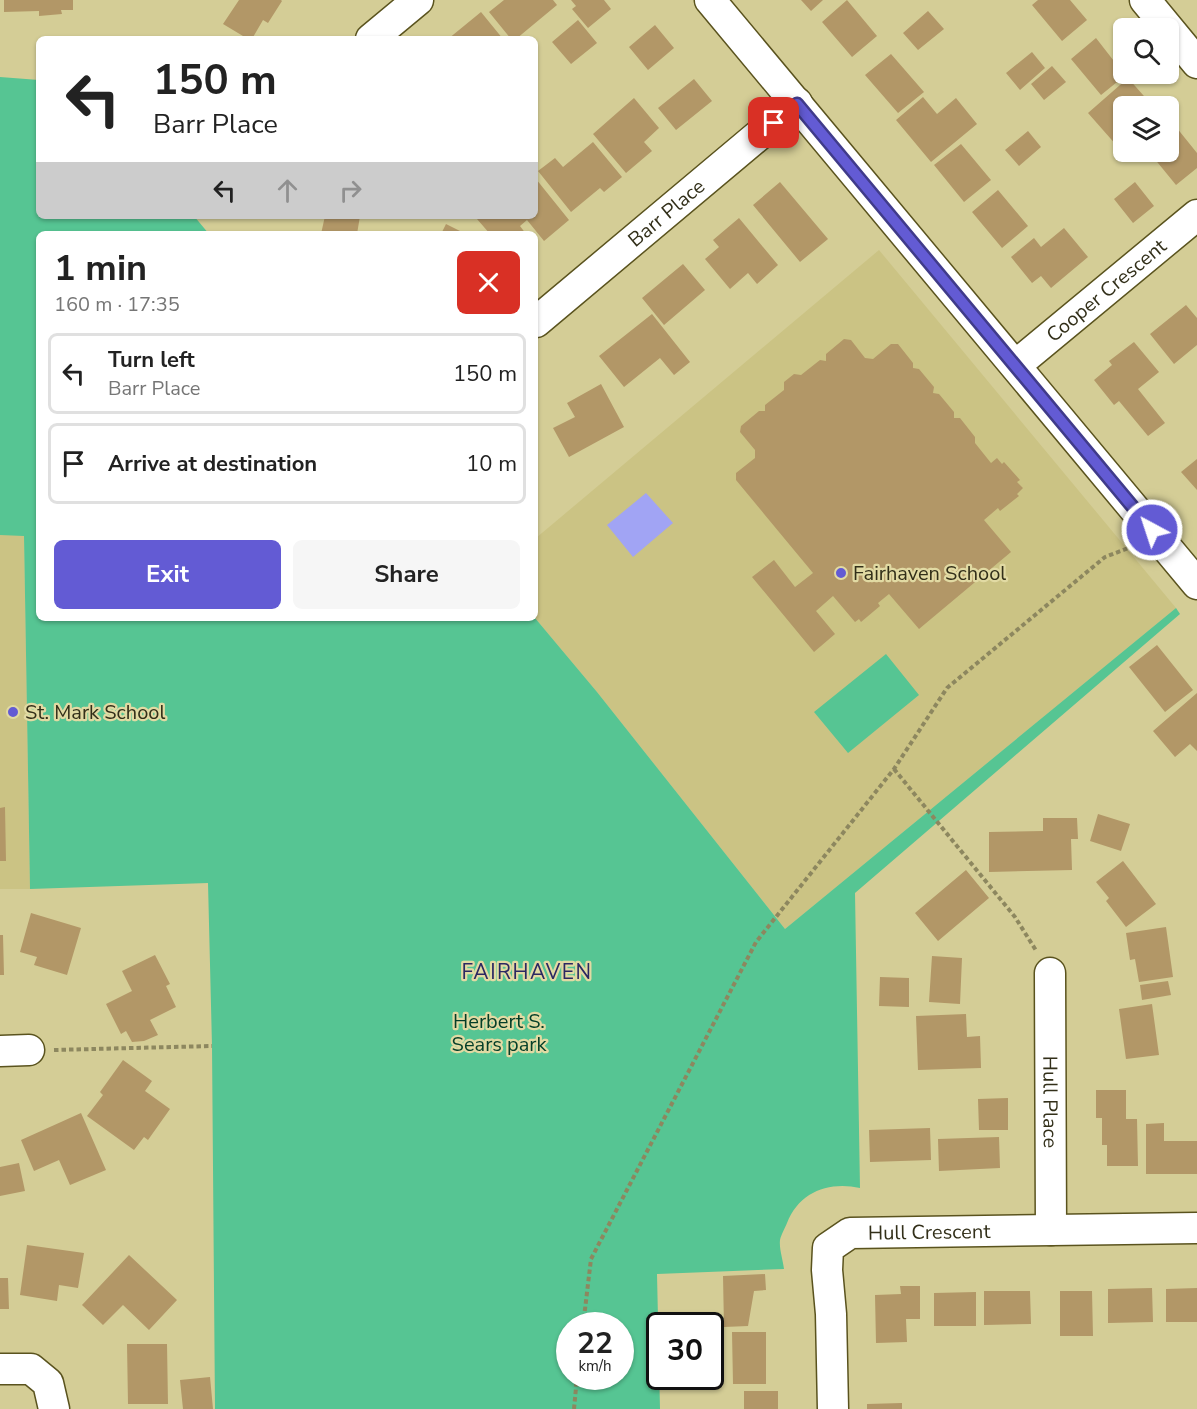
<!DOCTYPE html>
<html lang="en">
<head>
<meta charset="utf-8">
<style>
	body { margin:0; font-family:"Nunito Sans",sans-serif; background:#f6f6f6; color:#222; height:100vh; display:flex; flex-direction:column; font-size:22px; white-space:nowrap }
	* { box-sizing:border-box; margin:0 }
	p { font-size:20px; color:#767676 }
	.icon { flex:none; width:33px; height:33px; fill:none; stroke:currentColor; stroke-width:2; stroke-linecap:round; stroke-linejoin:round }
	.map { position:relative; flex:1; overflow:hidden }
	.drawer { position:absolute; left:36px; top:231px; width:502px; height:390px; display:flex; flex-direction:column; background:#fff; border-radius:9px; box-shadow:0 2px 4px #0004 }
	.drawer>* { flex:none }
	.hud { position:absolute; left:36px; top:36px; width:502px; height:183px; border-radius:9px; box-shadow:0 2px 4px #0004; background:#fff; color:#222; overflow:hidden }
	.controls { position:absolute; left:1113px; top:18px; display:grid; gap:12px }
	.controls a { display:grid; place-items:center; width:66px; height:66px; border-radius:9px; background:#fff; box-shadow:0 2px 4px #0004; font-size:30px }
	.speed { position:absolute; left:556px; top:1312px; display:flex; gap:12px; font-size:30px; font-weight:700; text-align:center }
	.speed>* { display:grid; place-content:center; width:78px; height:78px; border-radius:50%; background:#fff; box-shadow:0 2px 4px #0004; line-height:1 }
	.speed small { font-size:15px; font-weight:400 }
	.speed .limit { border:3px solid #111; border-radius:9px; background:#fff; color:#111 }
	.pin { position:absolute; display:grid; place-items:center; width:51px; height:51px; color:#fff; margin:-26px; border-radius:12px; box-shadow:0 3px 9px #0006 }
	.me { position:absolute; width:66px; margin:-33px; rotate:320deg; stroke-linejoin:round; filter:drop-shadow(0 0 4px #0008) }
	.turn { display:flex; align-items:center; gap:21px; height:126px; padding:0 18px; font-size:27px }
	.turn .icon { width:78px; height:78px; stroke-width:2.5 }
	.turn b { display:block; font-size:42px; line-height:51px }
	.lanes { display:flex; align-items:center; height:57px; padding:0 18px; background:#0003; justify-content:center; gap:30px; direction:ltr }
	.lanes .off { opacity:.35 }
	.round { display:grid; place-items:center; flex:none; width:63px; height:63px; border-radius:9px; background:#f6f6f6 }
	.overview { display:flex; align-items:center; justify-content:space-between; height:102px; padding:0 18px }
	h1 { font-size:36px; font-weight:700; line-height:45px }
	.cta { display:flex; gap:12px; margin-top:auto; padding:12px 18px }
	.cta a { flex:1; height:69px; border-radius:9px; background:#635bd4; color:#fff; font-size:24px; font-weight:700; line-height:69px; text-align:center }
	.cta a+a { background:#f6f6f6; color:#222 }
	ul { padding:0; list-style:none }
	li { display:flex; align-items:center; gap:18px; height:81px; margin:0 12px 9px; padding:0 6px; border:3px solid #e0e0e0; border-radius:9px }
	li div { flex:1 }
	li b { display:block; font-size:22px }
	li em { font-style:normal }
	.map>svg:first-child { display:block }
</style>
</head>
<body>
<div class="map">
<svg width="1197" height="1409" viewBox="0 0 1197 1409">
	<rect width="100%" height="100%" fill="#d4cd96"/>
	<!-- built -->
	<path fill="#cbc384" d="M879,250L1176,608L785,929L597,692L535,618L536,538Z
		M0,535H24L30,889H0Z"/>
	<!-- green -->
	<path fill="#56c593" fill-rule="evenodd" d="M0,77L39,80V216H194L209,234H39V618H535L597,692L785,929L1176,608L1180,614L855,893L860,1188C829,1181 799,1192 787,1223C785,1228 781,1235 780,1240C779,1249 783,1260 784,1269L657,1274L660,1409H215L212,1046L208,883L30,889L24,536L0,535ZM570,1326H621V1377H570Z
		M886,654L919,695L848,753L814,712Z"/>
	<!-- water -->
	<path fill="#a1a4f4" d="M646,493L673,523L633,557L607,525Z"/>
	<!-- building -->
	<path fill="#b29767" d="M4,0H73V10H61L62,14L39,16V11L4,12Z
		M239,0H281L282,1L268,23L263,20L252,39H248L223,24Z
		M504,0H553L557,5L516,39H511L489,12Z
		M571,0H604L611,9L588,28L572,9L576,6Z
		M801,0H823L811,11Z
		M847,0L877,36L852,57L822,22Z
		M1038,0H1070L1087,20L1062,41L1032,5Z
		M928,11L944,29L918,50L903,33Z
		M481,12L503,39H448Z
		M578,20L597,43L571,64L552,42Z
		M655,25L674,48L648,70L629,47Z
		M1096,38L1124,74H1127L1101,95L1071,59Z
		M1032,52L1045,68L1020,90L1006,73Z
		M891,54L924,92L898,113L865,75Z
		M1052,66L1066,82L1044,100L1031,84Z
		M1128,78L1151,104L1148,106H1124V152H1129L1125,155L1088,113Z
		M694,79L712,101L676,130L658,108Z
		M923,97L937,114L956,98L977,124L931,162L896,120Z
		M634,98L659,128L644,142L652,151L626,173L593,134Z
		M1172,122L1197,153V168L1176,185L1149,152H1168V125Z
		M1028,131L1041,147L1019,166L1005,150Z
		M593,142L622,177L604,192L600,188L571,212L538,171L555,158L563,167Z
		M961,144L991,180L964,202L934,165Z
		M536,179L569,220L544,241L527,220L520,226L526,234H490L477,219L481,216H536Z
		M780,182L828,239L800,262L753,205Z
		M1135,182L1154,206L1133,223L1114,199Z
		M998,190L1028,226L1002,248L972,212Z
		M325,216H360L357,234H321Z
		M739,218L778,265L757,284L748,273L730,289L705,259L719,247L713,240Z
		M446,224L466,234H441Z
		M1064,228L1088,257L1051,288L1041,276L1032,283L1011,257L1034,238L1041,247Z
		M683,264L705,290L664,325L642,298Z
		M1186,305L1197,318V345L1174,364L1150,334Z
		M652,314L690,362L674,375L660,358L624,387L599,356Z
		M844,339L851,340L865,358L873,359L891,344H898L913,363V368L919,369L934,387L933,393L939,394L954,412V418H960L975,437V443L991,463L997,458L1002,464L1004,462L1020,480L1017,482L1023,488L1017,494L1019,496L1000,511L998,508L984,520L1011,552L919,629L889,594L878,603L880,606L861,622L859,619L855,622L833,596L816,611L835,634L814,652L752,577L774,560L795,587L813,573L736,480V473L755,458V450L740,432L741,426L759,411H765V405L784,390V382L794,374L801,375L820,360L826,361V354Z
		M1134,342L1159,372L1138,389L1165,423L1148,436L1119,401L1114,405L1094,380L1112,365L1109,361Z
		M601,384L624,427L569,457L553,428L575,417L567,403Z
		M1197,459V490L1181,472Z
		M1157,645L1193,690L1165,712L1129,667Z
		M1197,693V751L1190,744L1175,757L1153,731Z
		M5,807L6,861H0V808Z
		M1098,814L1130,824L1121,851L1090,841Z
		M1043,818H1077L1078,839H1071L1072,870L989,872V832L1043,831Z
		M1123,861L1156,904L1126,927L1106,901L1109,898L1096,882Z
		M966,870L989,898L938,941L915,913Z
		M31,913L81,928L67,975L34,965L37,957L20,952Z
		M1166,927L1173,977L1139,982L1135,959L1130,960L1126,933Z
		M0,935H3L4,975H0Z
		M155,955L170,984L166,986L176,1007L150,1020L158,1035L144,1041L132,1042L126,1031L121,1034L106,1004L132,991L122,971Z
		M932,956L962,958L960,1004L929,1002Z
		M880,977L909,978V1007L879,1006Z
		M1168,981L1171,995L1142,1000L1140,985Z
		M1152,1004L1159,1055L1126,1059L1119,1009Z
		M966,1014L967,1037L980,1036L981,1068L918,1070L916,1016Z
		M123,1060L152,1081L145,1091L170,1109L148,1140L144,1137L134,1150L87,1116L103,1095L100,1092Z
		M1096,1090H1126V1119H1137L1138,1166H1107V1145H1102V1118H1096Z
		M1008,1098V1130H979L978,1099Z
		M81,1113L106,1170L70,1185L59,1160L34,1171L21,1140Z
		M1164,1123V1141H1197V1174H1146V1124Z
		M930,1128L931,1160L870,1162L869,1130Z
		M999,1137L1000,1168L939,1171L938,1139Z
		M19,1163L25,1191L0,1196V1167Z
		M27,1245L84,1253L78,1288L59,1285L57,1301L20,1295Z
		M129,1255L177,1300L149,1330L123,1305L103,1325L82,1305Z
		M765,1274L766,1290L754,1291L748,1326L724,1327L723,1276Z
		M0,1278H8L9,1309H0Z
		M900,1286H920V1319H906L907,1342L876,1343L875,1295L901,1294Z
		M1152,1288L1153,1322L1108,1323V1289Z
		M1197,1288V1322H1166V1289Z
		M984,1291H1030L1031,1324L984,1325Z
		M1060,1291H1092L1093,1336H1060Z
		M976,1292V1326H934V1293Z
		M732,1332H766V1384H733Z
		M127,1344H167L168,1404H128Z
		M210,1377L213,1409H183L180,1380Z
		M744,1391H778V1409H744Z
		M902,1403V1409H867V1404Z"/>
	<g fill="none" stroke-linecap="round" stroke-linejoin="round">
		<defs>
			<g id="minor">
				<path d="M710,0L1197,584"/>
				<path d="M1145,0L1197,63"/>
				<path d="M371,39L418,0"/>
				<path id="s1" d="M536,322L797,103"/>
				<path id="s2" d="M1016,365L1197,215"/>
				<path id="s3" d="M1050,973L1051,1230"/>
				<path d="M0,1051L29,1050"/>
				<path d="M0,1369H31L48,1383L54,1409"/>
				<path id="s4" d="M833,1409L831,1314L827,1270L828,1248L850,1233L1197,1228"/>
			</g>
		</defs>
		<!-- minor casing -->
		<use href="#minor" stroke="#5a531e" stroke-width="33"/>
		<!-- path -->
		<path stroke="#8d875f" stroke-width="4" stroke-dasharray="4.5 3" stroke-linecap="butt" d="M894,769L1015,917L1037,952
			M54,1050L212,1046
			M583,1326L591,1259L756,942L894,769L947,688L1105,557L1131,547
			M574,1409L577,1377"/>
		<!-- minor -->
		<use href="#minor" stroke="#fff" stroke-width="30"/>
	</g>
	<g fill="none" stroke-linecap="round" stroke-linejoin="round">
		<defs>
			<path id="route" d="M774,123L797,104L1152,530"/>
		</defs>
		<!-- route casing -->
		<use href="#route" stroke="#403b8a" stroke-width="15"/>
		<!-- route -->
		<use href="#route" stroke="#635bd4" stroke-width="10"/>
	</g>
	<!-- markers -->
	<g fill="#635bd4" stroke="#e1daa3" stroke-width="2">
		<circle cx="841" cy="573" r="6"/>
		<circle cx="13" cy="712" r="6"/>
	</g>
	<g text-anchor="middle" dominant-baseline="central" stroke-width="4.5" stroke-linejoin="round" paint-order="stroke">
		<!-- street labels -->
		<g font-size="20" fill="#322f19" stroke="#e1daa3">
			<text stroke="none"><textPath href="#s1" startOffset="170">Barr Place</textPath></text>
			<text stroke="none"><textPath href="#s2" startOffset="117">Cooper Crescent</textPath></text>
			<text stroke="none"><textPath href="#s3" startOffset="129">Hull Place</textPath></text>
			<text stroke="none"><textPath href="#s4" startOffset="267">Hull Crescent</textPath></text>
		</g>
		<!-- poi labels -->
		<g font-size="20" fill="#322f19" stroke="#e1daa3" text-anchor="start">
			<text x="853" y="573">Fairhaven School</text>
			<text x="25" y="712">St. Mark School</text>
		</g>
		<!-- park labels -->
		<g font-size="20" fill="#033e28" stroke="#e1daa3">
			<text x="499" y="1021">Herbert S.<tspan x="499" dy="23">Sears park</tspan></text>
		</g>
		<!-- neighbourhood labels -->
		<g font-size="21" letter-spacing="1.5" fill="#2b2862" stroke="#e1daa3">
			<text x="527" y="972">FAIRHAVEN</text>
		</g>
	</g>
</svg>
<div class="controls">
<a><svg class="icon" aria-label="search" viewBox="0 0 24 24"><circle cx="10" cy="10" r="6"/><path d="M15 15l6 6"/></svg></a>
<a><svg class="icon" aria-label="layers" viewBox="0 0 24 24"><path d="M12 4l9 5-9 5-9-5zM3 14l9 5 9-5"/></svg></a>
</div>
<div class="speed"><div>22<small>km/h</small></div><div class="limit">30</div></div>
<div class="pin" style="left:774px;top:123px;background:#d93025"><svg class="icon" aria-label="arrive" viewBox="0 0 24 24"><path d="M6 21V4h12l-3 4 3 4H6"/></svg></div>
<svg class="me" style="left:1152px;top:530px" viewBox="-20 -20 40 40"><circle r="17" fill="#635bd4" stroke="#fff" stroke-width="3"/><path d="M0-11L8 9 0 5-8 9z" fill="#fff"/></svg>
<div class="hud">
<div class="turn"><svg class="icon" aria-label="left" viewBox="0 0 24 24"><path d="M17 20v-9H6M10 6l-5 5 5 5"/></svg><div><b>150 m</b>Barr Place</div></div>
<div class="lanes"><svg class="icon" aria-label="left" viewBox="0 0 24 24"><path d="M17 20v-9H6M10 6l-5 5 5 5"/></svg><svg class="icon off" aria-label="ahead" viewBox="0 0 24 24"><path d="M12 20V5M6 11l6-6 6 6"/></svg><svg class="icon off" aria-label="right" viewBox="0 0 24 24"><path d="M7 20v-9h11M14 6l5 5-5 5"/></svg></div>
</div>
<section class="drawer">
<div class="overview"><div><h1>1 min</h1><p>160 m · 17:35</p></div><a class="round" style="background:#d93025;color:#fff"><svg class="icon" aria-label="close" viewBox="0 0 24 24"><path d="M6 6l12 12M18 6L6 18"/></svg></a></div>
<ul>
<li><svg class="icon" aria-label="left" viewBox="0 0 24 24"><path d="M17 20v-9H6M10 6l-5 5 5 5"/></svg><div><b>Turn left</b><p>Barr Place</p></div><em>150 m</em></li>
<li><svg class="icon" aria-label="arrive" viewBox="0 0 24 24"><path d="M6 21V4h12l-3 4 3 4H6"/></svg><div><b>Arrive at destination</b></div><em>10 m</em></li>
</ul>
<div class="cta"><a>Exit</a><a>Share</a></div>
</section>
</div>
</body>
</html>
